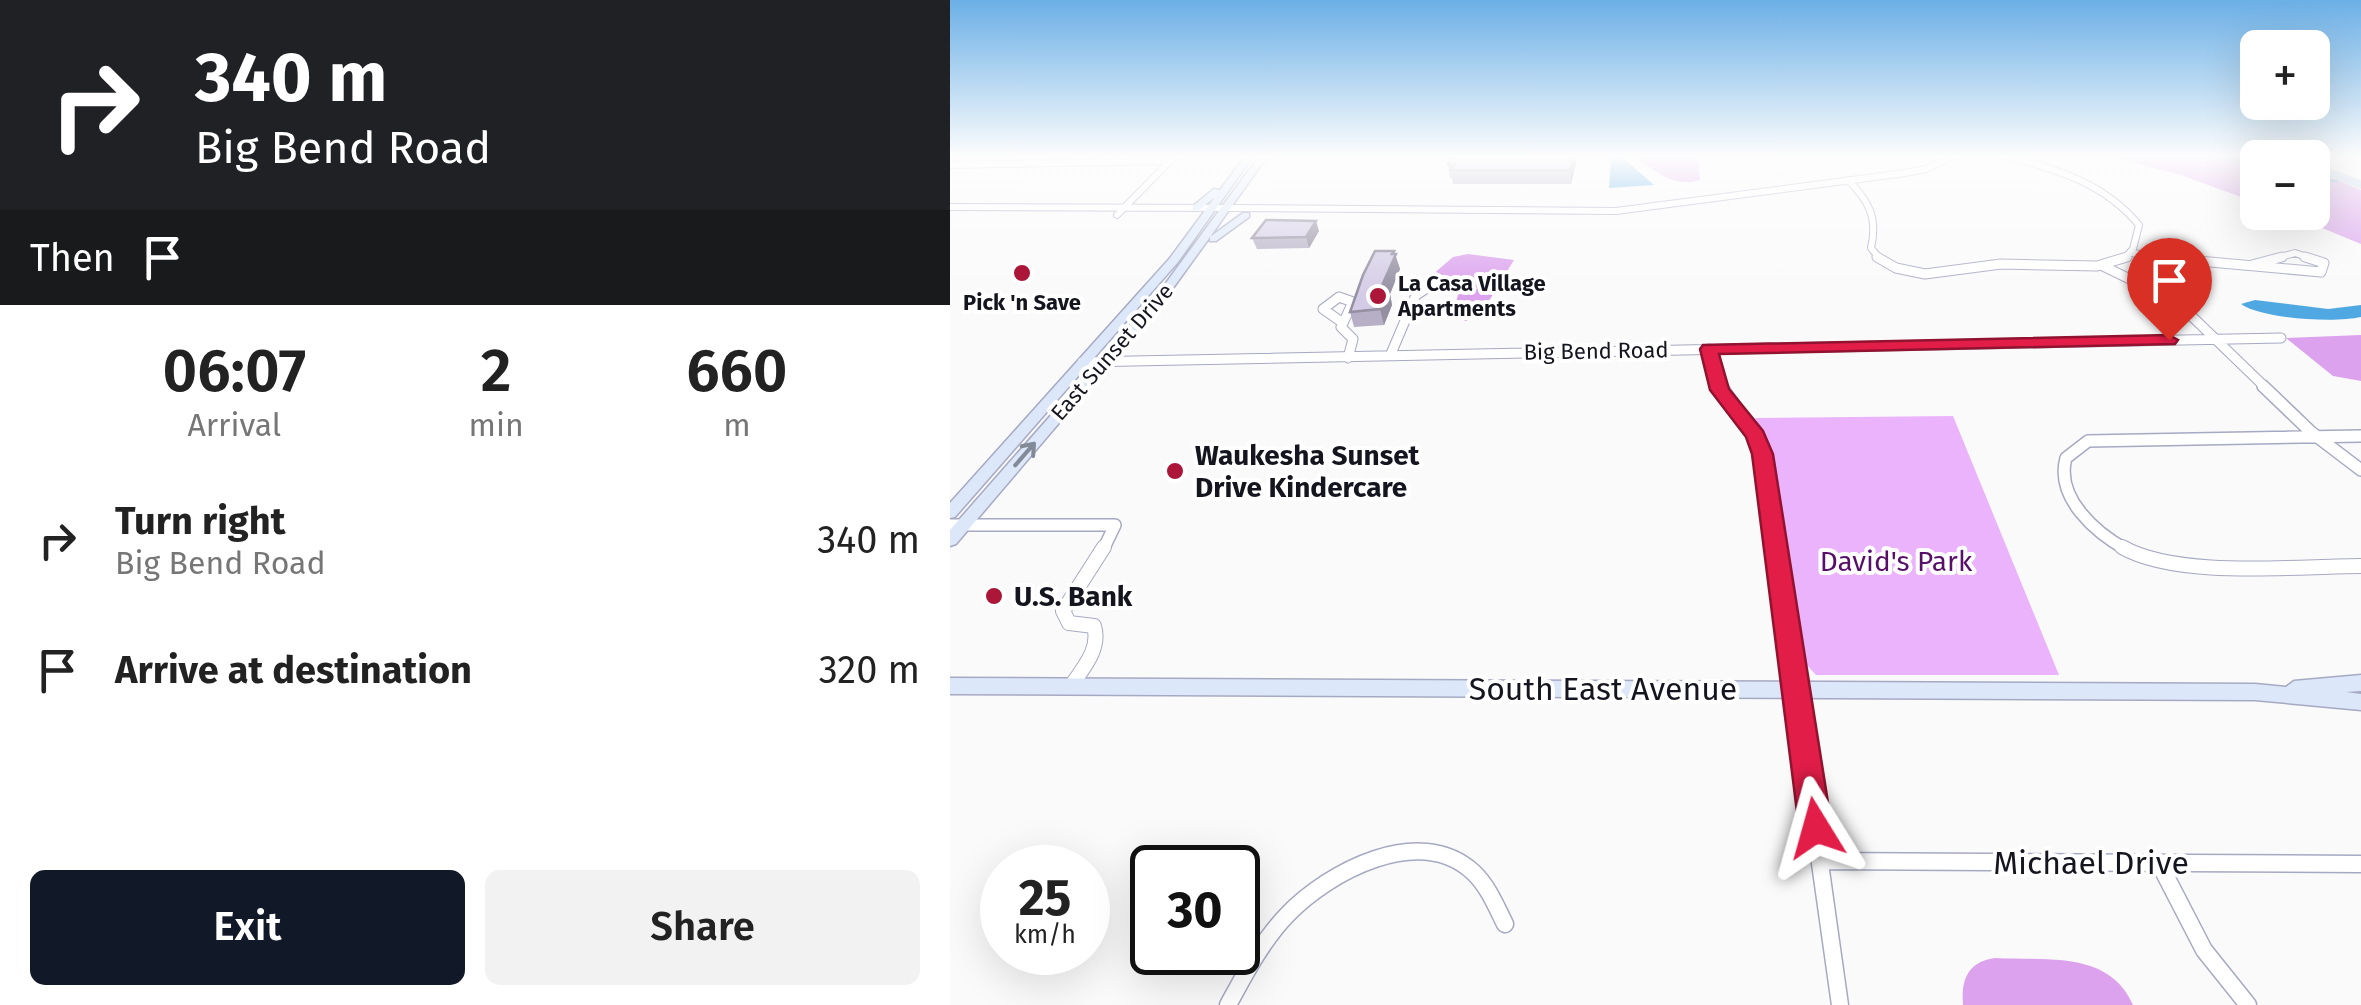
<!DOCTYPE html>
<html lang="en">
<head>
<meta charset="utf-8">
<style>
	body { margin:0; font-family:"Fira Sans",sans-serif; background:#f2f2f2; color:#222; height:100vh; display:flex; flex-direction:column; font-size:38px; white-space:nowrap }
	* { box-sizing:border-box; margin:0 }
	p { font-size:32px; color:#767676 }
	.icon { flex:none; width:55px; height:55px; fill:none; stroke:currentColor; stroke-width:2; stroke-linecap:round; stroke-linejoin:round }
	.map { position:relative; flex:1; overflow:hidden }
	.drawer { display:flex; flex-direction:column; background:#fff; width:950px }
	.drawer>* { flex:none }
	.hud { background:#202124; color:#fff; overflow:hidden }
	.controls { position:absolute; left:1290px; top:30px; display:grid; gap:20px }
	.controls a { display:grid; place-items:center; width:90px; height:90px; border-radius:15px; background:#fff; box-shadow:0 10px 40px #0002; font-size:50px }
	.speed { position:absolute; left:30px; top:845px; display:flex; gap:20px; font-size:50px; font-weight:700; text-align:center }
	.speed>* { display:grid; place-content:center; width:130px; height:130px; border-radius:50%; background:#fff; box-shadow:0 10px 40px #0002; line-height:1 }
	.speed small { font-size:25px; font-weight:400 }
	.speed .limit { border:5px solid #111; border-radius:15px; background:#fff; color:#111 }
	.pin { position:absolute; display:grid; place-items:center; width:85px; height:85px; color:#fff; margin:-102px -42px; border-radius:50% 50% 50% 0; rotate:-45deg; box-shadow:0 0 10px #0007 }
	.pin .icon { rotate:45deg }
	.me { position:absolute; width:110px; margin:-55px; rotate:352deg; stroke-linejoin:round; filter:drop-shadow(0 0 8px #0008) }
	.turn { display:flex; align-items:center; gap:35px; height:210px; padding:0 30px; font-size:45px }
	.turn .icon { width:130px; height:130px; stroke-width:2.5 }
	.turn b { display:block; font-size:70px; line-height:85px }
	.then { display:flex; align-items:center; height:95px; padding:0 30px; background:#0003; gap:20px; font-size:38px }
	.eta { display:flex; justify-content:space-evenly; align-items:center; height:170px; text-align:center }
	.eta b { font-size:60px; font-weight:600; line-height:70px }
	.button { display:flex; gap:20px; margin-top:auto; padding:20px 30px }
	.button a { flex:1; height:115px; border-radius:15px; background:#111827; color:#fff; font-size:40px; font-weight:600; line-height:115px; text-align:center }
	.button a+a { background:#f2f2f2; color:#222 }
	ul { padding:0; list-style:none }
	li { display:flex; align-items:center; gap:30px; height:130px; padding:0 30px }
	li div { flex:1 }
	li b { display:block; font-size:38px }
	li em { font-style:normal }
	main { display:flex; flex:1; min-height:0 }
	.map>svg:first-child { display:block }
</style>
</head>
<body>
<main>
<section class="drawer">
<div class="hud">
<div class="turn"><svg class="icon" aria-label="right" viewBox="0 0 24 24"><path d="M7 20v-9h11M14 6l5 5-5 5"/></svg><div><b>340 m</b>Big Bend Road</div></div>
<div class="then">Then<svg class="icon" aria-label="arrive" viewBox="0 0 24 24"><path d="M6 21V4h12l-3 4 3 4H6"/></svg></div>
</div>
<div class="eta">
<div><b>06:07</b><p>Arrival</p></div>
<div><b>2</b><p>min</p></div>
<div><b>660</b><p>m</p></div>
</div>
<ul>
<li><svg class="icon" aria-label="right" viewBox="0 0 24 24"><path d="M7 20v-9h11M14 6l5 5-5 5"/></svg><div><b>Turn right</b><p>Big Bend Road</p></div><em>340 m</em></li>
<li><svg class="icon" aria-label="arrive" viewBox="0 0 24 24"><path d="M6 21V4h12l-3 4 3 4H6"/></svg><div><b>Arrive at destination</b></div><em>320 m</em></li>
</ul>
<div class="button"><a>Exit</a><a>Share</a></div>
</section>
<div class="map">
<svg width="1411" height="1005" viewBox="0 0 1411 1005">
	<rect width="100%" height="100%" fill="#fafafa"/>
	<!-- green -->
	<path fill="#ecb3fd" d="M1003,416L1109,675H866L854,662L821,458L816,438L805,418Z"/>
	<!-- forest -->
	<path fill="#dca2ee" d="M684,155H748L750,180C725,188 703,171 684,155Z
		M1154,155H1327L1334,157L1308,158L1307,203L1231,175Z
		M1363,170L1411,190V244L1336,213L1362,212Z
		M518,254L564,260L534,309L516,321L503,315L511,283L474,282L503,257Z
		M1411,335V381L1383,376L1336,338Z
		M1045,958C1096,961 1159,950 1183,1005H1013C1011,979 1018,962 1045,958Z"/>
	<!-- water -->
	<path fill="#50a8e3" d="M665,156L672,157L704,185L659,188L661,158Z
		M1305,300L1378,309L1411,305V317C1385,323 1312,319 1291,304Z"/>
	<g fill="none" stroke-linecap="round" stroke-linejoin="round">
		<!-- stream -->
		<path stroke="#50a8e3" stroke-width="2.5" d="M1270,155L1308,168
			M1362,179L1387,181"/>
		<defs>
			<path id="minor-far4" d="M1055,155C1107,170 1153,182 1189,225L1183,249L1174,259
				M0,165L221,161
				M898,180C919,201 928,218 921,248L930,259
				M278,208L666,211L955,173L976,169L1005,155
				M167,215L226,155
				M1182,253L1225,259
				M1323,259L1345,253L1363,259"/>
			<path id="minor-far3" d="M927,257L946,268L975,274L1051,264L1147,266L1177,257
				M1204,257L1371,272L1374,263L1355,257
				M1151,265L1227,302L1316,388
				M1302,265L1332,257
				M389,297L403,302L393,323L373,309Z
				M393,323L391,327L403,339L398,358
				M759,349L772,388
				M440,356L466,295L474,290
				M132,362L1331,338"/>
			<path id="minor-far2" d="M771,386L800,427L812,454L826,550
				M1313,386L1361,432L1411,470
				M0,525H165L153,550
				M1177,550C1146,533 1105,498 1116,458L1138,441L1411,436"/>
			<path id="minor-far1" d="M825,547L854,753
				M1172,547C1228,579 1346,566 1411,566
				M121,686C133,668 151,649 144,626L119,623L113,611L154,547"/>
			<path id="minor" d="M854,750L890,1005
				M870,861L1411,864
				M1209,863L1254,950L1298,1005
				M278,1005C295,974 312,941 337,915C378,872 469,823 523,872C538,886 546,906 555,924"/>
			<path id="tertiary" d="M0,204L278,205L282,208L278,211L0,210Z"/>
			<path id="secondary" d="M296,155H304L228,262L5,517L0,518V503L220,258L265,197L249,210H243V206L264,189L270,190Z
				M310,155H318L260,237L293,213H299V217L266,241H260V237L218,295L6,544L0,546V530L210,291Z
				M1411,675V691L1396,692L1411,694V710L1305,700L0,694V678L1305,684L1336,687L1344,681Z"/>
			<path id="primary" d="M1330,155L1345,158H1333Z
				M1362,163L1411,181V188L1362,170Z"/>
		</defs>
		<!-- minor-far4 casing -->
		<use href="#minor-far4" stroke="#a6a9c2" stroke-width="8"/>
		<!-- minor-far3 casing -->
		<use href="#minor-far3" stroke="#a6a9c2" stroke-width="11"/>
		<!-- minor-far2 casing -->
		<use href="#minor-far2" stroke="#a6a9c2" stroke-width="14"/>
		<!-- minor-far1 casing -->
		<use href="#minor-far1" stroke="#a6a9c2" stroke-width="16"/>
		<!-- minor casing -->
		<use href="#minor" stroke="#a6a9c2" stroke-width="19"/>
		<!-- tertiary casing -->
		<use href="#tertiary" stroke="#a6a9c2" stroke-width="2"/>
		<!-- secondary casing -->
		<use href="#secondary" stroke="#a6a9c2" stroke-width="3"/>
		<!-- primary casing -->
		<use href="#primary" stroke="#d5d5d6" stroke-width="2"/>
		<!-- minor-far4 -->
		<use href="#minor-far4" stroke="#fff" stroke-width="6"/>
		<!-- minor-far3 -->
		<use href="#minor-far3" stroke="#fff" stroke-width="9"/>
		<!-- minor-far2 -->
		<use href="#minor-far2" stroke="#fff" stroke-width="11"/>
		<!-- minor-far1 -->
		<use href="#minor-far1" stroke="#fff" stroke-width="14"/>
		<!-- minor -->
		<use href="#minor" stroke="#fff" stroke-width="16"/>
		<!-- tertiary -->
		<use href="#tertiary" fill="#fff" fill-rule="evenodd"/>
		<!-- secondary -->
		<use href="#secondary" fill="#dce8fa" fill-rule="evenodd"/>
		<!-- primary -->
		<use href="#primary" fill="#bad0f4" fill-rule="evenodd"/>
	</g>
	<!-- wall -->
	<path fill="#b6afc6" d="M503,155H628L621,184H503L502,178H500L498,165Z
		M369,231L359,248L307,249L302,238Z
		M444,251L450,269L440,294L442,305L434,325L404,327L400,312Z"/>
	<!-- shaded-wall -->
	<path fill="#948fa1" d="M624,155H628L621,184L620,170Z
		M366,221L369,231L359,248L356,237Z
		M444,251L450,269L440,294L442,305L434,325L430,309V290Z"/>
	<!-- building -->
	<path fill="#d4cce6" stroke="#948fa1" stroke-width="2.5" d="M503,155H624L620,170H501L504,165H498Z
		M316,220L366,221L356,237L302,238Z
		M425,251H444L442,254H446L430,290H438L430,309L400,312L413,275Z"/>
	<!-- one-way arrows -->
	<defs><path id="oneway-shaft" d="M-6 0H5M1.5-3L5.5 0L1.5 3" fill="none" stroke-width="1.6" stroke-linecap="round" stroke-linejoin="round" transform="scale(2.5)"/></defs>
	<use stroke="#828997" href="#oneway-shaft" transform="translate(75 454) rotate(-49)"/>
	<!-- sky -->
	<linearGradient id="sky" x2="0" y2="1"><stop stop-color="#6bafe6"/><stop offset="0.53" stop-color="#fdfdfd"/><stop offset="1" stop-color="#fdfdfd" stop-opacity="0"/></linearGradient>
	<rect width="1411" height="295" fill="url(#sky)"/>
	<!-- route -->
	<path fill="#e11d48" stroke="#92132f" stroke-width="2.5" d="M1219,335L1228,340L1225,344L769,354L779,389L813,431L823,454L882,828L877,840L866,844L854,840L849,828L802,454L796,437L760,390L750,349L753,345Z"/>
	<!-- markers -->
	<g fill="#ac1639" stroke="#fff" stroke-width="4">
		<circle cx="72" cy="273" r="10"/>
		<circle cx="428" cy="296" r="10"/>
		<circle cx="225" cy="471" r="10"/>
		<circle cx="44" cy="596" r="10"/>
	</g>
	<g text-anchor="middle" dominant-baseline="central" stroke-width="8" stroke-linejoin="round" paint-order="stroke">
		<!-- far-poi labels -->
		<g font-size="22" font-weight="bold" fill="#14151e" stroke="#fff" text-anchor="start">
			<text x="448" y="283">La Casa Village<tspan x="448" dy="25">Apartments</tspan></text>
			<text x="72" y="302" text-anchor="middle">Pick 'n Save</text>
		</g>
		<!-- far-street labels -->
		<g font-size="22" fill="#14151e" stroke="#fff">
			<text transform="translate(646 351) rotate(-1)">Big Bend Road</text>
			<text transform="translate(162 352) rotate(-49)">East Sunset Drive</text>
		</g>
		<!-- poi labels -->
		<g font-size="28" font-weight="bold" fill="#14151e" stroke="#fff" text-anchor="start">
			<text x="245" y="455">Waukesha Sunset<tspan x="245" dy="32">Drive Kindercare</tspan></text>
			<text x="64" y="596">U.S. Bank</text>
		</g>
		<!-- park labels -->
		<g font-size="28" fill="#580f6a" stroke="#fff">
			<text x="946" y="561">David's Park</text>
		</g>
		<!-- near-street labels -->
		<g font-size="32" fill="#14151e" stroke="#fff">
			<text x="653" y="689">South East Avenue</text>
			<text x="1141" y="863">Michael Drive</text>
		</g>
	</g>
</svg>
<div class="controls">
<a>+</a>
<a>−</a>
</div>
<div class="speed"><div>25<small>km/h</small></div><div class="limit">30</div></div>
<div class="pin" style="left:1219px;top:340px;background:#d93025"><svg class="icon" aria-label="arrive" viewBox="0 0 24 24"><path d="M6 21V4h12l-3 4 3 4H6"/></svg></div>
<svg class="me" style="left:866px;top:828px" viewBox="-20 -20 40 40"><path d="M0-17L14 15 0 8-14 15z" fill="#e11d48" stroke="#fff" stroke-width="4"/></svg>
</div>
</main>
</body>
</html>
